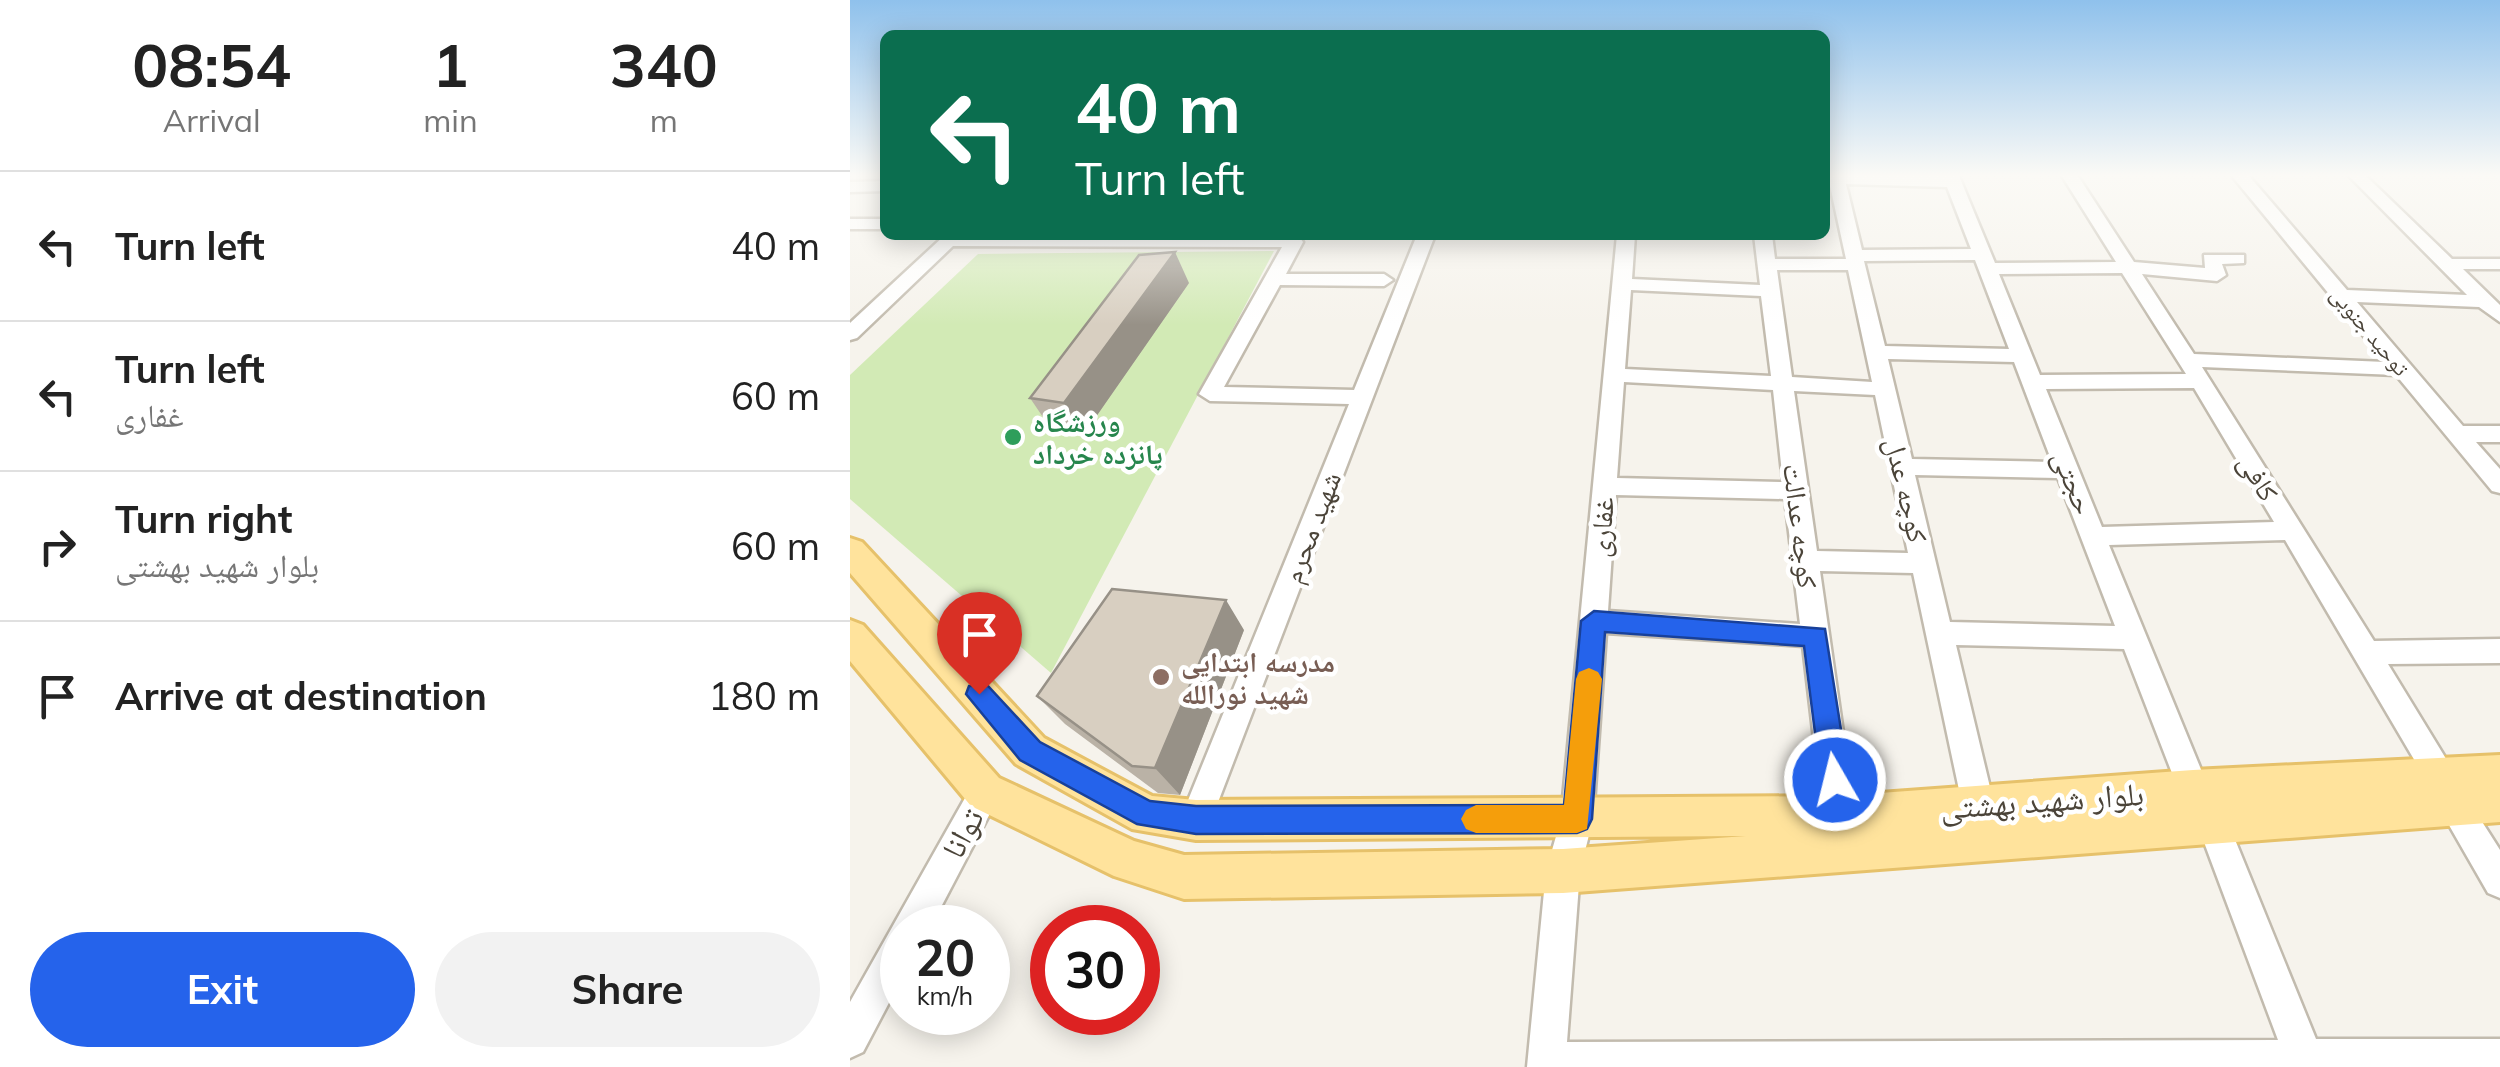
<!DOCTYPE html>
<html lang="en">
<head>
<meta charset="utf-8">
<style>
	body { margin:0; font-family:Mulish,"Noto Naskh Arabic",sans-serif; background:#f2f2f2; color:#222; height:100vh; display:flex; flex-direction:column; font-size:38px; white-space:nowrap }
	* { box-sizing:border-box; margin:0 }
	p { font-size:32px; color:#767676 }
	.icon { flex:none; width:55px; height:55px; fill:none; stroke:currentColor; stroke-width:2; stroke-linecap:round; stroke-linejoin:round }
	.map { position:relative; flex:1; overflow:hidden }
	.drawer { display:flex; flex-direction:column; background:#fff; width:850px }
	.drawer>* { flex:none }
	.guide { position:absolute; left:30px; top:30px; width:950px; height:210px; border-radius:15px; box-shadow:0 5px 25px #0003; background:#0b6e4f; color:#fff; overflow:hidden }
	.speed { position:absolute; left:30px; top:905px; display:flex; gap:20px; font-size:50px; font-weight:700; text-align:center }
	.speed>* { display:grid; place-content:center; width:130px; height:130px; border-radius:50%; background:#fff; box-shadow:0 5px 25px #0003; line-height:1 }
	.speed small { font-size:25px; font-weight:400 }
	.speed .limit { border:15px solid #d22; background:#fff; color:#111 }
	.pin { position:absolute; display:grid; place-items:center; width:85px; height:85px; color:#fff; margin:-102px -42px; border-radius:50% 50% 50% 0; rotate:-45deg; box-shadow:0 0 10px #0007 }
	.pin .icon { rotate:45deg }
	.me { position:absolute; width:110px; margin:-55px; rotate:352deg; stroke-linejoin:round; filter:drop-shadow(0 0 8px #0008) }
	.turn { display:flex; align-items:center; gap:35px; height:210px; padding:0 30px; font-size:45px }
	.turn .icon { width:130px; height:130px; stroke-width:2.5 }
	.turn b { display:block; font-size:70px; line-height:85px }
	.eta { display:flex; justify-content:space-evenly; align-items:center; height:170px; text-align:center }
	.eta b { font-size:60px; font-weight:700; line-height:70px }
	.cta { display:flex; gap:20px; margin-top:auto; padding:20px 30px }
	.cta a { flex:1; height:115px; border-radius:60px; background:#2563eb; color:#fff; font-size:40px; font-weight:700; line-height:115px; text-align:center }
	.cta a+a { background:#f2f2f2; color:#222 }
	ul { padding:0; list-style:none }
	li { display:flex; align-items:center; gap:30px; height:150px; padding:0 30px; border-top:2px solid #e0e0e0 }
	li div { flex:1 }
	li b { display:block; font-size:38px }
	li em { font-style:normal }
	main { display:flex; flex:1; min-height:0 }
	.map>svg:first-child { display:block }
</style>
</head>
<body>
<main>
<section class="drawer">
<div class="eta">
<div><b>08:54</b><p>Arrival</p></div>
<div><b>1</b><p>min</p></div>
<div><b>340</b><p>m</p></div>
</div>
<ul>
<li><svg class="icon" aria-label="left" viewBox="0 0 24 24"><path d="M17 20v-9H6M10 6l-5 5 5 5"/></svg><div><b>Turn left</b></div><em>40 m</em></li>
<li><svg class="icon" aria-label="left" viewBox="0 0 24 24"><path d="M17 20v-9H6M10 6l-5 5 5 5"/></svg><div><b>Turn left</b><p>غفاری</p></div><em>60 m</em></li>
<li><svg class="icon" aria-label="right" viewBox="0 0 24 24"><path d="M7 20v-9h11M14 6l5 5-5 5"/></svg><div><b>Turn right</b><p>بلوار شهید بهشتی</p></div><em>60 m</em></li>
<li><svg class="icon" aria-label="arrive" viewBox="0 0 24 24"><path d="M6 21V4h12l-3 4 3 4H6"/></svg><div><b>Arrive at destination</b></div><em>180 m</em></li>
</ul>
<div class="cta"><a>Exit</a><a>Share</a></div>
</section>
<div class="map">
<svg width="1650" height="1067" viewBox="0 0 1650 1067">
	<rect width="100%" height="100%" fill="#f6f3ec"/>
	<!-- green -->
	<path fill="#d2eab5" d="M424,251L201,673L0,499V375L128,254Z"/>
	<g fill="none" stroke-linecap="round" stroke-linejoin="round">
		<defs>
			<path id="minor" d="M978,176H1109L1145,263L1266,262L1212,176H1228L1284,262L1355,268L1354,255H1394V263L1372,264L1376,275L1367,281L1292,274L1344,354L1535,362L1382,176H1399L1497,290L1617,295L1499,176H1516L1602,259H1650V269H1613L1650,305V322L1629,307L1507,302L1613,426H1650V442H1626L1650,469V493L1642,491L1546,375L1352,367L1524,641L1650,639V663L1538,664L1609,780L1604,790L1593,794L1582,790L1435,540L1259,545L1359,789L1354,799L1343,804L1332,799L1274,649L1106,645L1144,804L1139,815L1128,819L1117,815L1112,804L1063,573L970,571L1005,816L1000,827L989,831L978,827L973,816L953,646L756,633L743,819L730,871L717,1042L1428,1040L1348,826L1353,815L1364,810L1375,815L1466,1039H1650V1067H677L696,871L711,819L767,235H785L782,279L910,285L904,235H922L925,259H996ZM996,184L1097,187L1121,249L1012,250ZM1125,260L1159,349L1035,346L1014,261ZM927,270H998L1022,382L942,377ZM1272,273L1336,374L1190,375L1149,274ZM781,290L911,296L921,376L775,369ZM1038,359L1164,362L1202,462L1062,459ZM774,382L923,390L933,482L767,478ZM1344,388L1424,522L1252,527L1196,389ZM944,391L1025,395L1058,553L967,551ZM1065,475L1208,478L1265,626L1100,622ZM766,495L935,499L950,624L758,611Z
				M35,181V191L0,192V182Z
				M0,219H35V229H0Z
				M95,235L450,238L453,242L436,274H534L543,280L534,286L430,285L374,387L504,390L567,235H585L357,831L346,835L335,831L330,820L499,404L360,401L349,394L432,247L103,246L7,338L0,340V323Z
				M135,777L146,782L151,792L146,802L80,928H52V978L13,1052L0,1058V1002L124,782Z
				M1604,791L1615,795L1650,850V898L1638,893L1588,806L1593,795Z"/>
			<path id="major" d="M0,538L12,542L194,738L302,796L346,800L989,796L1343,770L1650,755V822L713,893L334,899L264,876L121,806L0,661V620L13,625L149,778L284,841L334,855L713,849L896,836L346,840L282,829L166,764L0,573Z"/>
		</defs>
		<!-- minor casing -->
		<use href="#minor" stroke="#c2bbae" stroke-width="5"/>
		<!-- major casing -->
		<use href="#major" stroke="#e6c16a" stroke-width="6"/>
		<!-- minor -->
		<use href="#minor" fill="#fff" fill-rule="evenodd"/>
		<!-- major -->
		<use href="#major" fill="#ffe39c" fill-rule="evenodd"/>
	</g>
	<!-- wall -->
	<path fill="#bab2a6" d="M339,283L234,434L201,429L180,398Z
		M394,630L330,795L308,793L215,724L187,696Z"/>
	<!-- shaded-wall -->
	<path fill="#979187" d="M325,252L339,283L234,434L214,403Z
		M376,600L394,630L330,795L305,768Z"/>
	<!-- building -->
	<path fill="#d8cfc1" stroke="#979187" stroke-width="2.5" d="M325,252L214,403L180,398L289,255Z
		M262,589L376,600L305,768L282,766L187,696Z"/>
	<!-- sky -->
	<linearGradient id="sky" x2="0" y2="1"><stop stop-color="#8fc1ec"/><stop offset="0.54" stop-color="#fbfaf6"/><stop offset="1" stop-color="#fbfaf6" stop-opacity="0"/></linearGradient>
	<rect width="1650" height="325" fill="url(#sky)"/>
	<!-- route -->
	<path fill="#2563eb" stroke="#184099" stroke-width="2.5" d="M744,611L975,629L999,780L995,790L985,793L975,790L971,780L954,646L755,632L742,819L737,829L727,833L346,834L287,824L170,760L116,694L119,686H138L190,742L300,801L346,806L714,805L731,621Z"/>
	<!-- slow -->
	<path fill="#f59e0b" d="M739,668L748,672L752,679L737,829L727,833H626L616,829L611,819L616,810L626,805H714L726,679L729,672Z"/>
	<!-- markers -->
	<circle fill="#2e9e5b" stroke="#fff" stroke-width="4" cx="163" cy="437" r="10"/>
	<circle fill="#8d6e63" stroke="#fff" stroke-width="4" cx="311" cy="677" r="10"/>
	<g text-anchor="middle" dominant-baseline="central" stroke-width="9" stroke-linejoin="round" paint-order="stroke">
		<!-- far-street labels -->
		<g font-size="22" fill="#4b4439" stroke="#fff">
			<text transform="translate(1520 331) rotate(50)">توحید جنوبی</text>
		</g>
		<!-- leisure labels -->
		<g font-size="28" font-weight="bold" fill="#27864d" stroke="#fff" text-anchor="start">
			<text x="183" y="421">ورزشگاه<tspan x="183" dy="32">پانزده خرداد</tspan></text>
		</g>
		<!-- street labels -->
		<g font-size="28" fill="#4b4439" stroke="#fff">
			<text transform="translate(1409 477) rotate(59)">کافی</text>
			<text transform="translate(1224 482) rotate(68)">حجتی</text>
			<text transform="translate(1057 490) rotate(77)">کوچه عدل</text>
			<text transform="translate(951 526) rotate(83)">کوچه عدالت</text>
			<text transform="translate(461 527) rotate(-69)">شهید محرم</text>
			<text transform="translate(751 527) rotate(-85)">غفاری</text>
		</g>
		<!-- education labels -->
		<g font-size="28" font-weight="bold" fill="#785e54" stroke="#fff" text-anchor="start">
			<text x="331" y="661">مدرسه ابتدایی<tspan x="331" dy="32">شهید نورالله</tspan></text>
		</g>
		<!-- near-street labels -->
		<g font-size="32" fill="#4b4439" stroke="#fff">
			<text transform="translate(1192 800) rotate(-4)">بلوار شهید بهشتی</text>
			<text transform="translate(112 833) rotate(-61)">توانا</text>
		</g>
	</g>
</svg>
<div class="speed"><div>20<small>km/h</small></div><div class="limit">30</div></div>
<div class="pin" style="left:129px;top:694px;background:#d93025"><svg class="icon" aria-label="arrive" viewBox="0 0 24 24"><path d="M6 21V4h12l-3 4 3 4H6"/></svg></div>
<svg class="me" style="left:985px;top:780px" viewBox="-20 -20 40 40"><circle r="17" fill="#2563eb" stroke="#fff" stroke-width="3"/><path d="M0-11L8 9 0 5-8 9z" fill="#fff"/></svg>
<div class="guide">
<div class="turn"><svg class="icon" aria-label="left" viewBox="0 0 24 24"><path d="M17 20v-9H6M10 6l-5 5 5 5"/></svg><div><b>40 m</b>Turn left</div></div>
</div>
</div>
</main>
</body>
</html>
